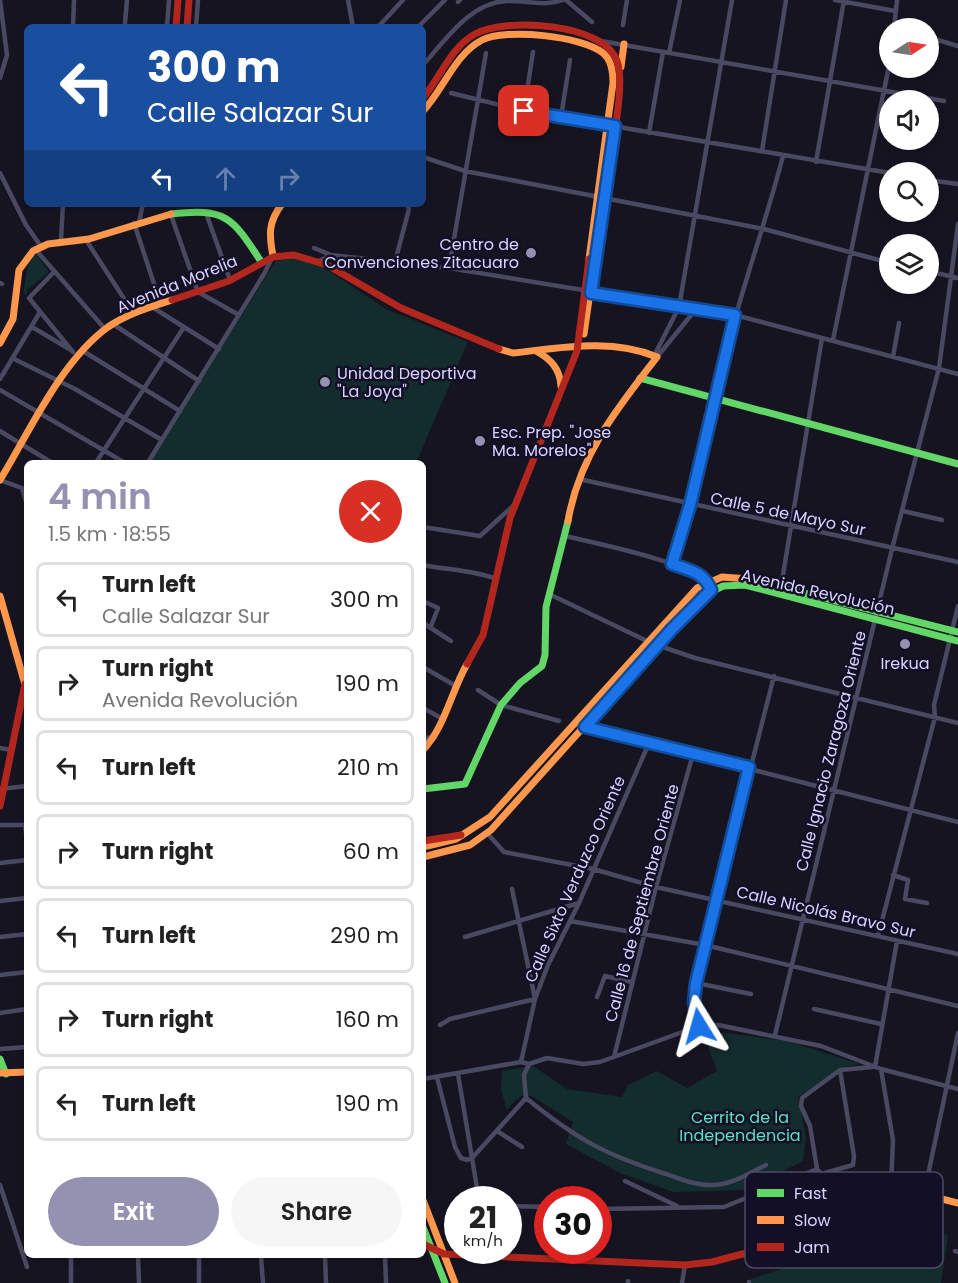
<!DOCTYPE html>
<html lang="en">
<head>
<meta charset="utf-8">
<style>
	body { margin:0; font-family:Poppins,sans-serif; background:#f6f6f6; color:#222; height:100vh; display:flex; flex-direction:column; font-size:22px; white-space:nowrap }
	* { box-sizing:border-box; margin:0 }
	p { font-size:20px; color:#767676 }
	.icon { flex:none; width:33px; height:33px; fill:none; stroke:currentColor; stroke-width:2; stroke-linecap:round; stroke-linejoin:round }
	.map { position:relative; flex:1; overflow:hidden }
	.panel { position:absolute; left:24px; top:460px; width:402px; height:798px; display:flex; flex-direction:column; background:#fff; border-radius:9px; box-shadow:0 3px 9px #0003 }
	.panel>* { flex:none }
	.hud { position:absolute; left:24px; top:24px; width:402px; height:183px; border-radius:9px; box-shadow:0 3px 9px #0003; background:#1a4fa0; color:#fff; overflow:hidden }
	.needle { width:39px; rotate:78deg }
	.controls { position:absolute; left:879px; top:18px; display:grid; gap:12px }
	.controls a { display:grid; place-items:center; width:60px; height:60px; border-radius:50%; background:#fff; box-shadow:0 3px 9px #0003; font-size:30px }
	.speed { position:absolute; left:444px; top:1186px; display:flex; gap:12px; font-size:30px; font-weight:700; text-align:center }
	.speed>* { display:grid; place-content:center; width:78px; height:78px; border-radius:50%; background:#fff; box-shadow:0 3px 9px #0003; line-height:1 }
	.speed small { font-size:15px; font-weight:400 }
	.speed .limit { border:9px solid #d22; background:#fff; color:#111 }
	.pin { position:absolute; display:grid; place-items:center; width:51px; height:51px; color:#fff; margin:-26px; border-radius:12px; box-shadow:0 3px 9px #0006 }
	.me { position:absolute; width:66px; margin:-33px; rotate:352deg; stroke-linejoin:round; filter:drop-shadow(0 0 4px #0008) }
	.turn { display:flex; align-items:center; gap:21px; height:126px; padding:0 24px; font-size:27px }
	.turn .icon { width:78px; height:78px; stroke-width:2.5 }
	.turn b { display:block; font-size:42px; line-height:51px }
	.lanes { display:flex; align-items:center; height:57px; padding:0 24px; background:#0003; justify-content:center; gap:30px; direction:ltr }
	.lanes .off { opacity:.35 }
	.round { display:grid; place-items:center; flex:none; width:63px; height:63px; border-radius:32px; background:#f6f6f6 }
	.summary { display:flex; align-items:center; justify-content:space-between; height:102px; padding:0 24px }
	h1 { font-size:36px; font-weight:600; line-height:45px; color:#9591b1 }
	.action { display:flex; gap:12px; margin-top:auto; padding:12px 24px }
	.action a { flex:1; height:69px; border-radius:36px; background:#9591b1; color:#fff; font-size:24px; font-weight:600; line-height:69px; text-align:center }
	.action a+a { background:#f6f6f6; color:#222 }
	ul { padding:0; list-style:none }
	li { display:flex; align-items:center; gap:18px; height:75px; margin:0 12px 9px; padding:0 12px; border:3px solid #e0e0e0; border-radius:9px }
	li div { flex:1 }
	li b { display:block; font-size:22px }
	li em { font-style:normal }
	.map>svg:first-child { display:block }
</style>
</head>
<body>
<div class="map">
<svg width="958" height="1283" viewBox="0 0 958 1283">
	<rect width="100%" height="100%" fill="#161421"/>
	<!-- green -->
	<path fill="#132c2d" d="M35,253L49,272L27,290V295L23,293L28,265Z
		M295,258L323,267L386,309L468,342L416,463L147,464L276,261Z
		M702,1030L787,1041L860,1064L839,1068L840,1070L798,1097L806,1137L803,1161L745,1190L673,1192L620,1173L566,1144L573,1122L533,1097C520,1092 515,1101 507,1110L501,1090L502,1071L533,1066L567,1089L622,1097L628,1085L657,1071L687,1088L717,1071Z
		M914,1229L948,1235L941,1283H750L751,1279L788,1267L866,1234Z"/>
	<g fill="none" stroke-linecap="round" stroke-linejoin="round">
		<!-- street -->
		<path stroke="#4a4962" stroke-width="4.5" d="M348,0L353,27
			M566,0L592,22
			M835,0L895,11
			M458,2L460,0
			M125,23L127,0
			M623,25L627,0
			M73,27L74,0
			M167,27L169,0
			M196,27L198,0
			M378,27L403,0
			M418,27L445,0
			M894,28L897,0
			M928,37L958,46
			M601,41L944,101
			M669,53L680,0
			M423,65C445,41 470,2 507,1C526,0 544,7 563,0
			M0,78L7,55L0,0
			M451,93L524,111L890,173
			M524,111L533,52
			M561,117L570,60
			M649,133L663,52
			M762,151L786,0
			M423,157L465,171L764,229L890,263
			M816,162L844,0
			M0,173L26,225L40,245
			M928,180L958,184
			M206,213L230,280
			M171,215L198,292L239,315
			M139,222L143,204
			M134,223L161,305
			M61,240L63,204
			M86,240L134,314
			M314,248L331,255
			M35,249L105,329
			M319,261L331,255L449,268L735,315L958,374
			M395,262L409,209L407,204
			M449,268L486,53
			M928,271L958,278
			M54,272L29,298L73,352
			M0,283L2,284
			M152,307L219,349
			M113,324L199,381
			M32,327L71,350
			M833,340L890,61
			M83,351L180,411
			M654,356L679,307L732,0
			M657,357L696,309
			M893,357L899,323
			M14,359L75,389L162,440
			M0,379L40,312
			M0,390L127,464
			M0,431L54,464
			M95,464L184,327
			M147,464L264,274L272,258
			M579,479L958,562
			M0,480L22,488L27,505
			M903,511L942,520
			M423,527L480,536L513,506
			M565,536C594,543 695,563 708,584
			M672,564C697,482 711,397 736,315C751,262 769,210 783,156
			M423,565C447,570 473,570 496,579
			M781,587L822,338
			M549,594L649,642
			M423,601L438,608L431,626
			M423,623L451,641
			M657,645L695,658L958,723
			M423,667L454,685
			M478,690L501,705L559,721
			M423,708L441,718
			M573,724L958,822
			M423,738L435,737
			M0,748L11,750
			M0,789L27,786
			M0,825H27
			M25,825L27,841
			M487,833L504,852L593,869L656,887L958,954
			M0,863L27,860
			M893,875L908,880L905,899L927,903
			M0,901L27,898
			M570,921L705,945L958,1006
			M878,936L935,717L934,705L958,606
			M0,937L27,934
			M465,937L579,903
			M0,975L27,972
			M696,983L751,994
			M597,997L605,976L632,982
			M814,1009L881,1024
			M0,1013L27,1009
			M440,1025L450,1019L535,999L512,889
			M699,1026L694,1003L696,983L774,676
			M775,1035L892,549L939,368L958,224
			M0,1049L27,1047
			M614,1057L656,887L693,754
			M521,1062L535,999L548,965L579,903L649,743
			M875,1067L897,941
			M881,1069L893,1140L891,1186
			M840,1070L854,1156L853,1165L821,1174L817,1169L810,1126L801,1106L802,1098L840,1070L872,1067
			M458,1074L479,1200
			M437,1077L455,1147L461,1158L467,1160L473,1157
			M423,1079L521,1062L529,1064L547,1058L583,1064L600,1062L699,1026L718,1025L821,1046L881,1069L958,1089
			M526,1098C575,1138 605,1155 666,1174C680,1179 695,1185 710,1185C730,1186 749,1173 766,1165
			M526,1098L524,1075L529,1064
			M497,1131L522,1147
			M473,1157L526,1098
			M625,1181L677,1206
			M0,1185L27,1267
			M924,1194L958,1033
			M508,1206L548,1207
			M598,1209L724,1207L817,1169
			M955,1251L958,1252
			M138,1256L139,1283
			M199,1256V1283
			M261,1256L263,1283
			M325,1256L326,1283
			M385,1256L386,1283
			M71,1283V1256
			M628,1283V1281
			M682,1283L685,1265
			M749,1283V1282"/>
		<!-- fast -->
		<path stroke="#63d668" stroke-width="7" d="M171,214C226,208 232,217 260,260
			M640,378L958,464
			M749,579L958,632
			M641,663L701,597L723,586L745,585L958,641
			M423,789L465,784L501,705L520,683L542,666L545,655L546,607L568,521
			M0,1059L6,1074
			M423,1227L445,1283"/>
		<!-- slow -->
		<path stroke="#ff974d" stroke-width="7" d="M621,67L624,44
			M423,111C443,90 455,54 482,40C506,28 582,36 603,53C612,60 613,73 613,83L589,259
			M273,256C269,235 268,222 282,204
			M584,334L607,175
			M0,343L13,319L19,270L33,251L48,244L89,239L171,214
			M499,349L513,353C561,348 611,338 657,357C617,408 579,456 568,521
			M536,351C551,359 560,369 561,386
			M0,480C30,431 61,361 108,327C127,314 150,307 172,300
			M0,596L26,688
			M423,750C445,727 451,692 467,664
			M423,847L456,839L490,817L697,588L722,577L749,579
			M423,857L470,845L491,830L641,663
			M0,1073L27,1072
			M423,1200L455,1283
			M750,1252L791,1236L891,1186L958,1203"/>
		<!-- jam -->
		<path stroke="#b3261e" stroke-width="7" d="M176,27L178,0
			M187,27L189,0
			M423,98C440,78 451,47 475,34C505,17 604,23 617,61C626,85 611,148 607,175
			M172,300L229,281L273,257L294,255L327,265L401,308L499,349
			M467,664L483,635L510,518L577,351L589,259
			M0,806L25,684
			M423,841L461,835
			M423,1244L444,1254L685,1265L712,1262L750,1252"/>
	</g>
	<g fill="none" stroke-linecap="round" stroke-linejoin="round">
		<defs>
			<path id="route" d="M524,111L615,126L591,293L735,315L690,505L672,564C689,570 704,572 711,590L672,629L585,727L749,767L696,983L694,1003L699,1026"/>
		</defs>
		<!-- route casing -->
		<use href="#route" stroke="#114b97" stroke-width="15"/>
		<!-- route -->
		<use href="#route" stroke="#1a73e8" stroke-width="10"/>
	</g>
	<!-- markers -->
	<g fill="#9591b1" stroke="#130f26" stroke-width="2">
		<circle cx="531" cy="253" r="6"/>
		<circle cx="325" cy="382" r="6"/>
		<circle cx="480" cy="441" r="6"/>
		<circle cx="905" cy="644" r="6"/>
	</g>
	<g text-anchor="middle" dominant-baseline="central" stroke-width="5" stroke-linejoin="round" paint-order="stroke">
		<!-- poi labels -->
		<g font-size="16" fill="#d9d4ff" stroke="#130f26" text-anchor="start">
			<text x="519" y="244" text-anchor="end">Centro de<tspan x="519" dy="18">Convenciones Zitacuaro</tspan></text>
			<text x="337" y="373">Unidad Deportiva<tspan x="337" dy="18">"La Joya"</tspan></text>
			<text x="492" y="432">Esc. Prep. "Jose<tspan x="492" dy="18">Ma. Morelos"</tspan></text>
			<text x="905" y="663" text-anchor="middle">Irekua</text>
		</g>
		<!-- street labels -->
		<g font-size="16" fill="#d9d4ff" stroke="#130f26">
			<text transform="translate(177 284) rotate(-22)">Avenida Morelia</text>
			<text transform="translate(788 514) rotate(12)">Calle 5 de Mayo Sur</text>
			<text transform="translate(818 592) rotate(13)">Avenida Revolución</text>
			<text transform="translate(831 751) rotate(-76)">Calle Ignacio Zaragoza Oriente</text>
			<text transform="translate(575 879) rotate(-66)">Calle Sixto Verduzco Oriente</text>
			<text transform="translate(642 903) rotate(-75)">Calle 16 de Septiembre Oriente</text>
			<text transform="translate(826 912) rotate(13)">Calle Nicolás Bravo Sur</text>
		</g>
		<!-- park labels -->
		<g font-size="16" fill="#5fe0c0" stroke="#130f26">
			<text x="740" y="1117">Cerrito de la<tspan x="740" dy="18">Independencia</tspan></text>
		</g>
	</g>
	<!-- legend -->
	<rect x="745" y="1172" width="198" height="96" rx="9" fill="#130f26" stroke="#4e4a67" stroke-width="1.5"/>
	<rect x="757" y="1189" width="27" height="8" fill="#63d668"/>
	<rect x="757" y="1216" width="27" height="8" fill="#ff974d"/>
	<rect x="757" y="1243" width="27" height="8" fill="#b3261e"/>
	<g font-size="16" fill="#d9d4ff">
		<text x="794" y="1199">Fast</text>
		<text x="794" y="1226">Slow</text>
		<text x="794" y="1253">Jam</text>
	</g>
</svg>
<div class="controls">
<a><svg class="needle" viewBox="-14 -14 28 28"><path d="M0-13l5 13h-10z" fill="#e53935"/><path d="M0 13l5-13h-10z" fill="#767676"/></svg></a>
<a><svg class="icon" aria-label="sound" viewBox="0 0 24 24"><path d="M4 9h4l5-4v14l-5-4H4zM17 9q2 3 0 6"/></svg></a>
<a><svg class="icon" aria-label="search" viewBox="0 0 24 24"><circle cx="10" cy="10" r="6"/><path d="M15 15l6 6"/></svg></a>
<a><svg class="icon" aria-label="layers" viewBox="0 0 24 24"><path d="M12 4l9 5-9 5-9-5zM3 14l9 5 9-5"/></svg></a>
</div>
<div class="speed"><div>21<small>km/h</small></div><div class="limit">30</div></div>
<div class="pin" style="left:524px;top:111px;background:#d93025"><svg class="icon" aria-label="arrive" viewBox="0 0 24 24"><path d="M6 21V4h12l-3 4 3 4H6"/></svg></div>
<svg class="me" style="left:699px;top:1026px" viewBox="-20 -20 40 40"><path d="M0-17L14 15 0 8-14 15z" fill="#1a73e8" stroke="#fff" stroke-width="4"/></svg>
<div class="hud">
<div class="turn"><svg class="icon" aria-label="left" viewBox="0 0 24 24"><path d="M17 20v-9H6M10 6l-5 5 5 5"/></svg><div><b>300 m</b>Calle Salazar Sur</div></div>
<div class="lanes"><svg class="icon" aria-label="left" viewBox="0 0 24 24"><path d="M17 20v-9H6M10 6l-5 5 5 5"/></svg><svg class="icon off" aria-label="ahead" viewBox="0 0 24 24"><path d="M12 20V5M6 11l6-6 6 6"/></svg><svg class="icon off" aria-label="right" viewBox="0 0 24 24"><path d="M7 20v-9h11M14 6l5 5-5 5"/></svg></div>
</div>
<section class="panel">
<div class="summary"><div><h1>4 min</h1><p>1.5 km · 18:55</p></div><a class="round" style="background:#d93025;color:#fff"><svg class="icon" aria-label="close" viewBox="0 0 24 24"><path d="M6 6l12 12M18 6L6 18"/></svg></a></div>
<ul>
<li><svg class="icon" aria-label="left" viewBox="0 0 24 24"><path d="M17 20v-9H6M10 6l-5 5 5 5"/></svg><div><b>Turn left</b><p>Calle Salazar Sur</p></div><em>300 m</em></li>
<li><svg class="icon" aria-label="right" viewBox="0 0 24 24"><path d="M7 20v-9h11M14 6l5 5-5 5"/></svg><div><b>Turn right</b><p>Avenida Revolución</p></div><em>190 m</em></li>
<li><svg class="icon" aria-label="left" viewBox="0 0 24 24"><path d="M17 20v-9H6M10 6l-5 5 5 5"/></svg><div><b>Turn left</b></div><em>210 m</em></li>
<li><svg class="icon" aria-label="right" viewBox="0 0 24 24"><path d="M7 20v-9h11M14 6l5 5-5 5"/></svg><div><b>Turn right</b></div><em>60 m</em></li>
<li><svg class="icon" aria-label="left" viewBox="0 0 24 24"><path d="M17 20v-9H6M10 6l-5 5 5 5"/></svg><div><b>Turn left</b></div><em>290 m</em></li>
<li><svg class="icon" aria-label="right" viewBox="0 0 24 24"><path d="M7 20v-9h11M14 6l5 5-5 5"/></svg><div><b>Turn right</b></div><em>160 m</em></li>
<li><svg class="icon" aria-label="left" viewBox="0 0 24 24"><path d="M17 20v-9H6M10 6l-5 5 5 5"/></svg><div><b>Turn left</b></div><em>190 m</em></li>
</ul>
<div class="action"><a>Exit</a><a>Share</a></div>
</section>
</div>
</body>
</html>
